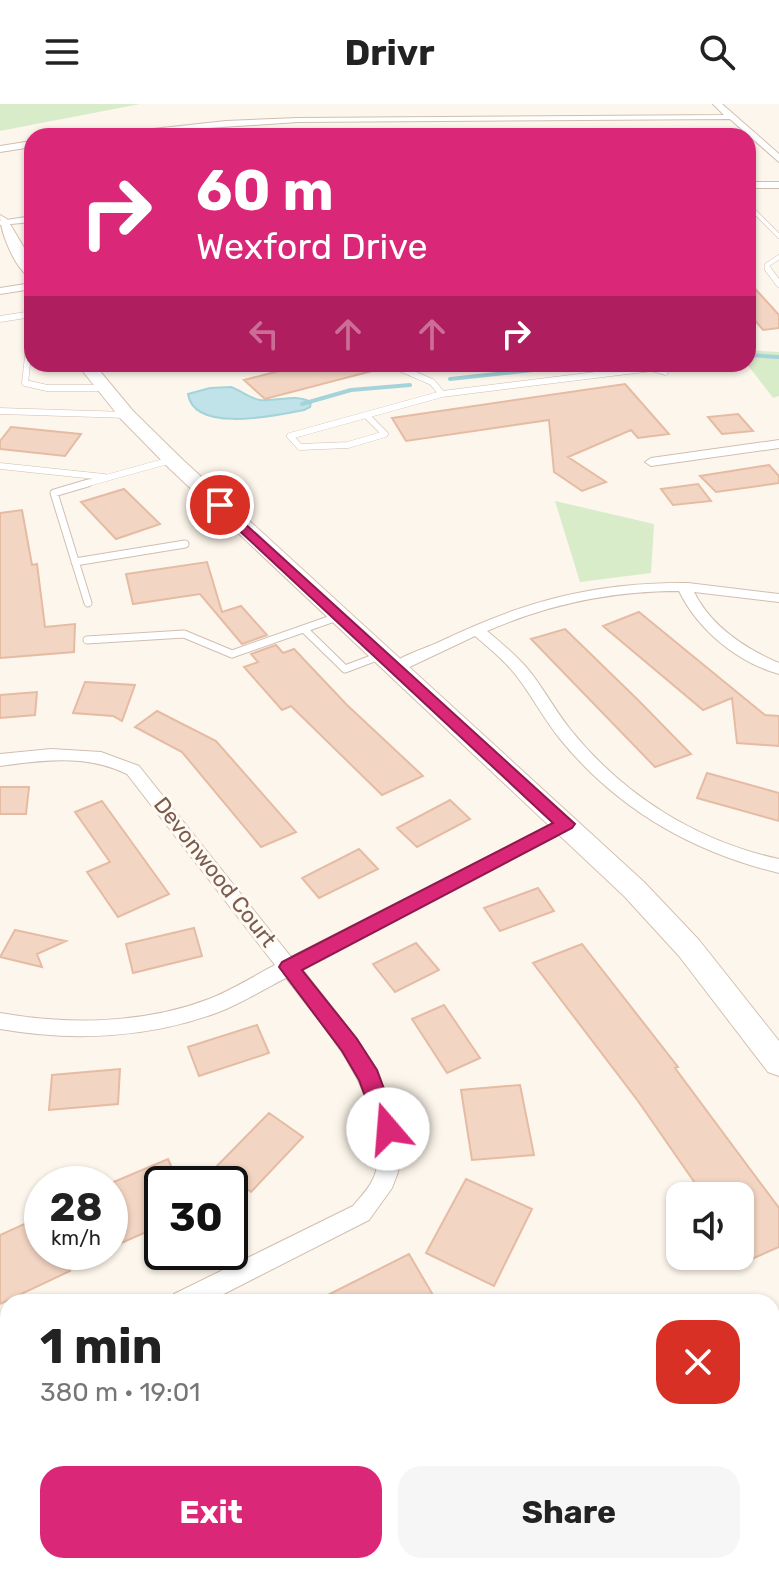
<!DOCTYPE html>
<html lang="en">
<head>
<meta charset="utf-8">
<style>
	body { margin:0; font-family:Rubik,sans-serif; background:#f6f6f6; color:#222; height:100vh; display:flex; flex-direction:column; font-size:30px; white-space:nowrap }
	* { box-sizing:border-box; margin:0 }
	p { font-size:26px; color:#767676 }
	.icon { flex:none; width:44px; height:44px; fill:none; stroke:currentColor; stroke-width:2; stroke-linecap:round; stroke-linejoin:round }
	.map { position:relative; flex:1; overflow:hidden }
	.sheet { position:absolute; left:0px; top:1190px; width:780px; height:280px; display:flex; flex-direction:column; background:#fff; border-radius:24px 24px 0 0; box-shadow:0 2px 6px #0004 }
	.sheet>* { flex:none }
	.hud { position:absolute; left:24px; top:24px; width:732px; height:244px; border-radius:24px; box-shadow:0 2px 6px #0004; background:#db2777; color:#fff; overflow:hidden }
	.tools { position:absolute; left:666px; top:1078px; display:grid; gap:16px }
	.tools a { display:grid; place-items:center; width:88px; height:88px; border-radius:16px; background:#fff; box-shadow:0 2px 6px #0004; font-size:40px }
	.speed { position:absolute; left:24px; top:1062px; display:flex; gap:16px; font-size:40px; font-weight:700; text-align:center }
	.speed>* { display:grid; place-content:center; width:104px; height:104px; border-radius:50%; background:#fff; box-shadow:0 2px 6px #0004; line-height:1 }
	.speed small { font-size:20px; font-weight:400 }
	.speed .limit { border:4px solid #111; border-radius:12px; background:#fff; color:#111 }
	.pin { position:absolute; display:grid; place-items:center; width:68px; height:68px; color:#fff; margin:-34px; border:4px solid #fff; border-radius:50%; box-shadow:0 2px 8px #0007 }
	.me { position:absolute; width:88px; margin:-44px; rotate:342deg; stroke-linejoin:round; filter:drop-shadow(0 0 6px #0008) }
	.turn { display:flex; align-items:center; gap:28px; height:168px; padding:0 40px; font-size:36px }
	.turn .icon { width:104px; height:104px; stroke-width:2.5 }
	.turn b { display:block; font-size:56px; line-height:68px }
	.lanes { display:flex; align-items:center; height:76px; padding:0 40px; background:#0003; justify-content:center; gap:40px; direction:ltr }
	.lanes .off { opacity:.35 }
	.round { display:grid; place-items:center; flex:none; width:84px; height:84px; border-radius:24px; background:#f6f6f6 }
	.headline { display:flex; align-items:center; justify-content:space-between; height:136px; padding:0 40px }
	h1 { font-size:48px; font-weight:700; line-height:60px }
	.action { display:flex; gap:16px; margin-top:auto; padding:16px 40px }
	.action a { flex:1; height:92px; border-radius:24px; background:#db2777; color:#fff; font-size:32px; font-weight:700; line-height:92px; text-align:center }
	.action a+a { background:#f6f6f6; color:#222 }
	header { display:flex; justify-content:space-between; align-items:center; height:104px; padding:0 40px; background:#fff; font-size:36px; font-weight:700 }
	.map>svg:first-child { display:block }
</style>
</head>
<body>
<header><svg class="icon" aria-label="menu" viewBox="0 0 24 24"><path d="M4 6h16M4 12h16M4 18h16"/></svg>Drivr<svg class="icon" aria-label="search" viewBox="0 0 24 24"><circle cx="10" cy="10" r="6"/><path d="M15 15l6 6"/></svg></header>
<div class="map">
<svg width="779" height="1470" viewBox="0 0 779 1470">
	<rect width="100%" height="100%" fill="#fdf6ec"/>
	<!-- green -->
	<path fill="#d8ecc9" d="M0,0H140L0,27Z
		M748,246L779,248V292L773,294L747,260Z
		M555,397L654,420L651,469L580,478Z"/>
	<!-- water -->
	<path fill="#bfe3e8" stroke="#a5d3da" stroke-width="2" d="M231,283C242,287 249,294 260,296C278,298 294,289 311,298L310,303L304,306C277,311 194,330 188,290L210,284Z"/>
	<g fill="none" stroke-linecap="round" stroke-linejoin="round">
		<!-- stream -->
		<path stroke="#a5d3da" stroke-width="4" d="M748,251L779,253
			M450,275L589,260
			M302,300L351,286L410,281"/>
	</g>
	<!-- building -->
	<path fill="#f3d5c3" stroke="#e6bba3" stroke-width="2" d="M748,177L779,211V224L763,226L748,208Z
		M306,260H376V266L265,295L244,276Z
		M625,280L669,330L638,334L631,326L568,353L606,378L582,387L554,368L549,316L406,337L392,314Z
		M738,310L753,327L722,330L708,313Z
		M11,323L81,330L65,352L0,345V337Z
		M769,361L779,372V379L716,388L700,372Z
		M698,380L711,397L673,401L661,385Z
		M124,385L160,420L116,435L81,398Z
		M22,406L32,461L37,460L45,523L75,520L74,548L0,554V409Z
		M207,458L222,508L241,502L267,531L242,540L200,490L133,500L126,470Z
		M639,508L765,611L779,612V642L737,639L732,594L703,606L603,522Z
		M565,525L638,596L691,650L655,663L531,535Z
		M276,541L283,549L294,545L347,601L423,672L382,691L291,602L282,606L244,563L258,558L251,550Z
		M85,578L135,581L122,617L113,612L73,609Z
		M37,588L35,611L0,614V591Z
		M157,607L216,637L296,728L261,743L182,648L135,623Z
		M707,669L779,689V717L697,694Z
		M0,683H29L26,710H0Z
		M450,696L470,715L417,743L397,724Z
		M102,697L169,790L118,813L87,768L110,758L75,708Z
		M359,745L378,765L319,794L302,774Z
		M538,784L554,807L500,827L484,804Z
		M194,824L202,852L133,869L126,840Z
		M15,826L66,837L37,850L42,863L0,853Z
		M416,839L439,866L395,888L373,860Z
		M582,840L678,963L675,964L779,1104V1143L740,1160V1092H704L638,997L533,859Z
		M444,901L480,954L447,969L412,915Z
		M257,921L269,949L199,972L188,943Z
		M120,965L118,1000L49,1006L52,971Z
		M520,981L534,1051L472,1056L461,986Z
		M269,1009L303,1033L251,1088L217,1062Z
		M168,1055L179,1080H162V1121L110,1144V1083L114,1081L109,1080Z
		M466,1075L532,1105L494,1182L426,1149Z
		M42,1112V1148H63L70,1167L0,1200V1131Z
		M409,1150L437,1198H314Z"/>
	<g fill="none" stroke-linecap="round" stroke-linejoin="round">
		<defs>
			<path id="service-far2" d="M748,101L779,132
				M768,167L767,161L779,153"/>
			<path id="service-far1" d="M768,165L779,180
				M0,215L32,210
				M32,240L29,243L25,279L47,284H103
				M149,260L152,264
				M390,260L432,278L442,290L652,264L665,268
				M0,307L127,311
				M366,311L385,330L348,341L300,343L290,332Z
				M366,311L442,290
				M0,362L104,373
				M81,381L171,356"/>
			<path id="service" d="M75,458L185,440
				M88,499L54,389L88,379
				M305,526L345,565L382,551
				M87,536L184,530L232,550L340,512"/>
			<path id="minor" d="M713,0H722L779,50V58L730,15L298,18L89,32L226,17L298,14L724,11Z
				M32,37V43L0,48V42Z
				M748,78H779V84H748Z
				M32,112V118L0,121V117Z
				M32,179V185L0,190V184Z
				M779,336V344L651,362L645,358L651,354Z
				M688,479L779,490V498L694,488C711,522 744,544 779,559V570C737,558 698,526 679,487C611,487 549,500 487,527C501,539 515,550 527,564C543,583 554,605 570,625C623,691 696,737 779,755V769C692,748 617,705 560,635C543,614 531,590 515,570C503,555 489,544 475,532L401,567L395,569L387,564C399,552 421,546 437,539C521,498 593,478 688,479Z
				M51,645L101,648L139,662L291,853L560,716L566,714L575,720L572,724L302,865L357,935L392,1000L401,1044L398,1068L392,1084L369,1116L208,1198H171L174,1190L353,1102C359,1094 368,1086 372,1077C380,1063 379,1044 376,1028C364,966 323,922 286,874C264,885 242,899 219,908C150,934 73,938 0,925V909C68,921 144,920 209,895C232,886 254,872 275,861L127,670C86,650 44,656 0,662V650Z
				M8,1272V1298L0,1302V1276Z
				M779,1369V1397L772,1399V1371Z
				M249,1462H277L280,1470H252Z
				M625,1462H663L660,1470H622Z"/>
			<path id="secondary" d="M0,111L7,115L32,157V174C16,168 0,128 0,111Z
				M77,260H94L133,307L184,357L644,778L699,836L779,937V972L768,968L679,852L624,792L170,365L121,315Z"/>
		</defs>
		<!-- service-far2 casing -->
		<use href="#service-far2" stroke="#d1beb0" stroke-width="5"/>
		<!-- service-far1 casing -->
		<use href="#service-far1" stroke="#d1beb0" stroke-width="7"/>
		<!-- service casing -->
		<use href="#service" stroke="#d1beb0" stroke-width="9"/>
		<!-- minor casing -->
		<use href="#minor" stroke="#d1beb0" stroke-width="2"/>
		<!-- secondary casing -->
		<use href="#secondary" stroke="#d6c0b0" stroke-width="2"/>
		<!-- service-far2 -->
		<use href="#service-far2" stroke="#fff" stroke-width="4"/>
		<!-- service-far1 -->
		<use href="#service-far1" stroke="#fff" stroke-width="6"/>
		<!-- service -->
		<use href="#service" stroke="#fff" stroke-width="7"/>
		<!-- minor -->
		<use href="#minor" fill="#fff" fill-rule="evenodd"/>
		<!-- secondary -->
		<use href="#secondary" fill="#fff" fill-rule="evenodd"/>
	</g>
	<!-- route -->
	<path fill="#db2777" stroke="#8e194d" stroke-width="2" d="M220,397L575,720L572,724L302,866L357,935L377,966L399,1025L396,1032L388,1035L380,1032L359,976L342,947L279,863L282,858L553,719L215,404L213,401Z"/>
	<g text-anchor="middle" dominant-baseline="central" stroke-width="6" stroke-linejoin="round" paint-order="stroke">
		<!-- street labels -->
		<g font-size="22" fill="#7a5c4d" stroke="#fffaf3">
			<text transform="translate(215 768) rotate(52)">Devonwood Court</text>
		</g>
	</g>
</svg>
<div class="tools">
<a><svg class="icon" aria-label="sound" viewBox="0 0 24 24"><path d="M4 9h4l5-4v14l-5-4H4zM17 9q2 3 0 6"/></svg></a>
</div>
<div class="speed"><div>28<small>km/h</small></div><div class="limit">30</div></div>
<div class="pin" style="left:220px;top:401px;background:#d93025"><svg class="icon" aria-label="arrive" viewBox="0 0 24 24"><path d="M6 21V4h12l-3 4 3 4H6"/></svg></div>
<svg class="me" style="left:388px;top:1025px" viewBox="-20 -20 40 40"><circle r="19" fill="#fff"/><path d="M0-13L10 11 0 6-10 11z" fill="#db2777"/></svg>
<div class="hud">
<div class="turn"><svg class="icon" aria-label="right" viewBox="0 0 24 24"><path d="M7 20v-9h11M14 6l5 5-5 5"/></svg><div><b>60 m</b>Wexford Drive</div></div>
<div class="lanes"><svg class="icon off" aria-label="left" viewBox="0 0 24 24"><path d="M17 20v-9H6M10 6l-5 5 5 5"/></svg><svg class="icon off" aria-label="ahead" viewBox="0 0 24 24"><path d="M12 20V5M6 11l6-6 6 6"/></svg><svg class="icon off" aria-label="ahead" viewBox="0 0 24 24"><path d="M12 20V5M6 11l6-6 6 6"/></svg><svg class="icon" aria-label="right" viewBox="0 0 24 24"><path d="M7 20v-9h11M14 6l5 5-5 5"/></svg></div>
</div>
<section class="sheet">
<div class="headline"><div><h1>1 min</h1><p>380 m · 19:01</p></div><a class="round" style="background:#d93025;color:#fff"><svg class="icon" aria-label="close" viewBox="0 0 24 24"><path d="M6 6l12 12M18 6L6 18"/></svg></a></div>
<div class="action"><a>Exit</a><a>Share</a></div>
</section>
</div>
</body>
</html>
